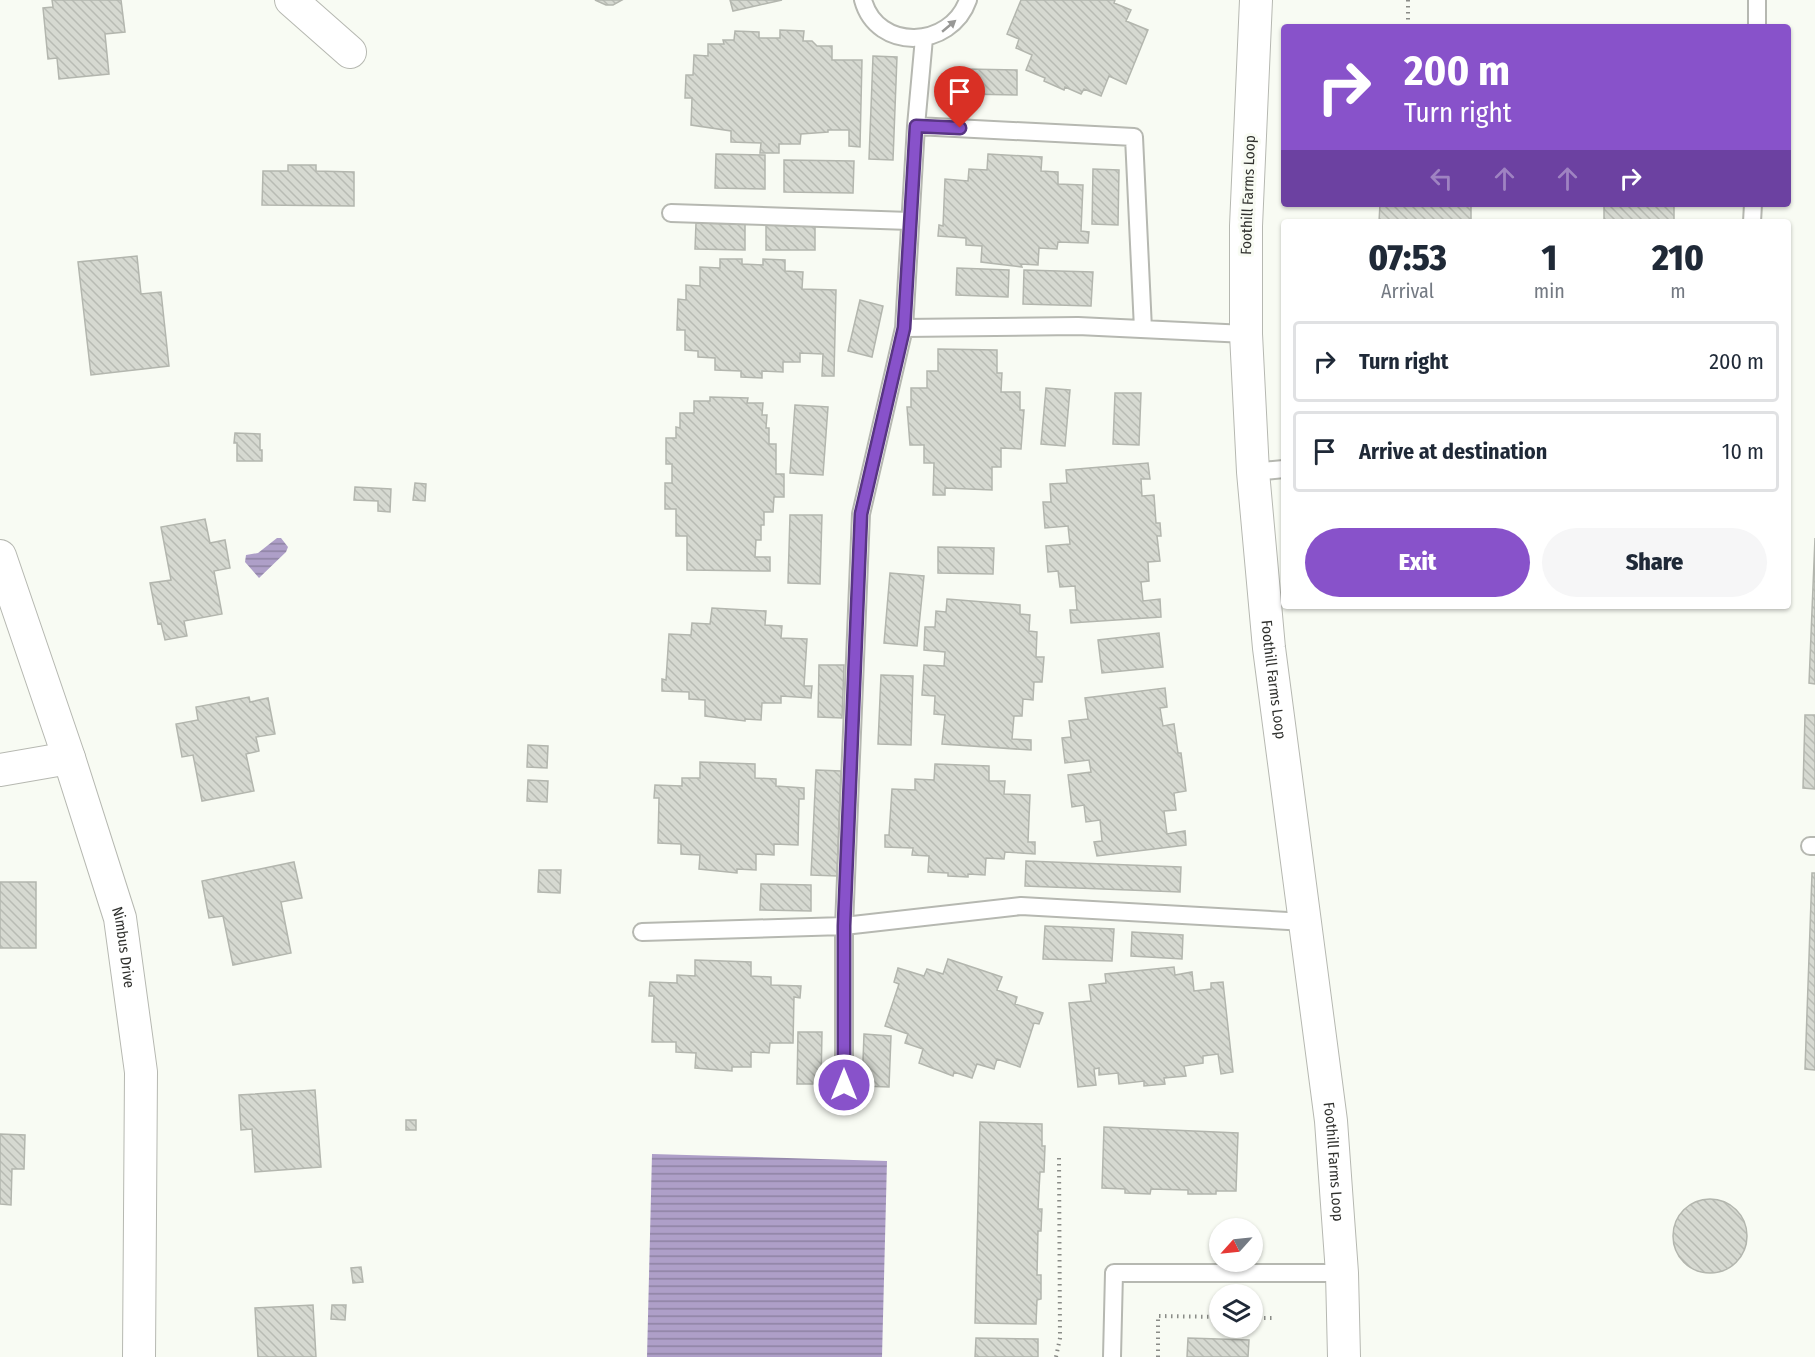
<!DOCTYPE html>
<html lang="en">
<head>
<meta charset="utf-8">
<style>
	body { margin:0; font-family:"Fira Sans Condensed",sans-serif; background:#f6f6f7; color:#1f2937; height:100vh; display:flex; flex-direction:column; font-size:22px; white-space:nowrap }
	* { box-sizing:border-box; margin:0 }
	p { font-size:20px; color:#747a83 }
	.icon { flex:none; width:33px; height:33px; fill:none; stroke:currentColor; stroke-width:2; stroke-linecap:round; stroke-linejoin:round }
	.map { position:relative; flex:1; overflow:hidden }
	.sheet { position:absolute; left:1281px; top:219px; width:510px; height:390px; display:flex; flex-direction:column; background:#fff; border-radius:6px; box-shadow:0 2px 4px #0004 }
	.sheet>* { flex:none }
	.banner { position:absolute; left:1281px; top:24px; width:510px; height:183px; border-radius:6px; box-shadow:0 2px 4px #0004; background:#8852ca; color:#fff; overflow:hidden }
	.needle { width:39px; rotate:243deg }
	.fabs { position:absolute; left:1209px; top:1218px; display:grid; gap:12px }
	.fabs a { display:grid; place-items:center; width:54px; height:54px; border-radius:50%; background:#fff; box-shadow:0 2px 4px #0004; font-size:30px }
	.pin { position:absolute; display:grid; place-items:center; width:51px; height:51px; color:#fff; margin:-62px -26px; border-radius:50% 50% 50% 0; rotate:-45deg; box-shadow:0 0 6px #0007 }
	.pin .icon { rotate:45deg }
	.me { position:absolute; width:66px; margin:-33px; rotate:0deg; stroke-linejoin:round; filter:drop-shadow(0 0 4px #0008) }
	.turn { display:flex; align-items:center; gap:21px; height:126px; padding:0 24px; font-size:27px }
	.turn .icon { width:78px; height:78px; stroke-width:2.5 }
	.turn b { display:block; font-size:42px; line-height:51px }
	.lanes { display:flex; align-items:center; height:57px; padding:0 24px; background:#0003; justify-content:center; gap:30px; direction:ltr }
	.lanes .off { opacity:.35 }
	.eta { display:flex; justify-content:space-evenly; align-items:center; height:102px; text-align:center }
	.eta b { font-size:36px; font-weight:800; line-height:42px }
	.action { display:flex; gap:12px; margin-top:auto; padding:12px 24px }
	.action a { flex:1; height:69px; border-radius:36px; background:#8852ca; color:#fff; font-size:24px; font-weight:800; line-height:69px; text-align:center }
	.action a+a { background:#f6f6f7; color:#1f2937 }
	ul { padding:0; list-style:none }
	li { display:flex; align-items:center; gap:18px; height:81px; margin:0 12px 9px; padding:0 12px; border:3px solid #e0e1e3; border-radius:6px }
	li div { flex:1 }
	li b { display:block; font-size:22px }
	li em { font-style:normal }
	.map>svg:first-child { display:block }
</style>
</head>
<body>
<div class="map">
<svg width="1815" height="1357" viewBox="0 0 1815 1357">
	<defs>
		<pattern id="water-rules" width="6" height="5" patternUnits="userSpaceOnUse" patternTransform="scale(1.5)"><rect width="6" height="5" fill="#ae9fc8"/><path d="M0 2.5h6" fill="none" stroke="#8e82a3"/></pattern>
		<pattern id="building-back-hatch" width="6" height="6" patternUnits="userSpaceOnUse" patternTransform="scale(1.5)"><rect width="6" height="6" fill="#d6d9d1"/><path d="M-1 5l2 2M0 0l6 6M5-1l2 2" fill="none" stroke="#b8bbb4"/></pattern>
	</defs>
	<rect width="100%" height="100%" fill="#f8fbf3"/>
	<!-- water -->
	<path fill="url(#water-rules)" d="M277,538H281L288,547L286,552L259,578L245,562L246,555L258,553Z
		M652,1154L887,1161L882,1357H647Z"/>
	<!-- building -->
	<path fill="url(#building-back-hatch)" stroke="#b3b6ae" stroke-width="1.5" d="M52,0H121L125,32L105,34L109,74L59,79L57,58L48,59L43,8L53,7Z
		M595,0H622L613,5H606Z
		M730,0H782L733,11Z
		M1021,0H1115L1114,3L1131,10L1126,21L1148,30L1126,84L1109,76L1101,96L1084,89L1081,94L1065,87L1064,90L1044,81L1045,78L1026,70L1032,55L1016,48L1019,39L1007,34Z
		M780,30L804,31L803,41H812L817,46H832V60H862L860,147L849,146V130H828V132L801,134L800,144H779V153H760L761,143L731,142V131L691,125L692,98H685L686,75H693L694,55L708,56V44H724L723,40H734L735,31L759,32V38H780Z
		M873,56L897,57L893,160L869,159Z
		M965,69L1017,70V95L964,94Z
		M716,154L765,155V189L715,188Z
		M988,154L1042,157L1041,171L1058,172V184L1083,185L1081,231L1089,232L1088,243L1058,242L1057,249L1039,248L1038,265L1021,264L1022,267L981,262L982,246L966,245V238L938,236L939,225L943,226L945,179L968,181L969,169L987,170Z
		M784,160L854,161L853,193L784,192Z
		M288,165H316V171L354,172V206L262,205L263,171H288Z
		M1093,169L1119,170L1118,225L1092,224Z
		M1380,204H1471V222H1379Z
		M1604,204H1674V222H1604Z
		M696,223L745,224V250L695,249Z
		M766,225L815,226V250H766Z
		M137,256L141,294L161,292L169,366L91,375L78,262Z
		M720,259H742V264L763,265V259L785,260V271L803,272L802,289L836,290L834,376H822L823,354L800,353V362H783V372L762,371V378L741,377V371L715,370V358L698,357V351L685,350V330H677L678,299L686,300V285L700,286V267L720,268Z
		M957,268L1009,270L1008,297L956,295Z
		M1024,270L1093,272L1091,306L1023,304Z
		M860,300L883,306L872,357L848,351Z
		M938,349L997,350V373H1002L1001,392H1020V410H1024L1021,449L1001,448V467H992V490L945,488V495H933L934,463H924V445H910L907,407H911V388H927V371H938Z
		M1046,388L1070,390L1065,446L1041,444Z
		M1115,393H1141L1139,445L1113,444Z
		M710,397L748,398L747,403H763L762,415H767L766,428H769V444H776V474H784V497H774L773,512H764V525H761V540H756L755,557H770V571L687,570V536H676V509H665V483H672V464H666V438H676V427L680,428V413H694V401H710Z
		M795,405L828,407L823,475L790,473Z
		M235,433L260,434V450H262V461H237V443H234Z
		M1148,463L1150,479H1141L1142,496L1154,495L1156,523H1160L1161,536H1157L1160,561L1148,562L1149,581L1141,582L1143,601L1160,599L1161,617L1071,623L1070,610H1077L1075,586L1060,587L1058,571L1048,572L1046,546L1070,544L1068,526L1045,528L1043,502H1051L1050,484L1067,483L1066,470Z
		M415,483L426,484L425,501L413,500Z
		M355,487L391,489L390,512L378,511V501L354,500Z
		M790,515H822L820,584L788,583Z
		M205,519L210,543L225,540L230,568L214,571L222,614L184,621L187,636L165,640L161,623L158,624L150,583L171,580L161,527Z
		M1815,538V684L1809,683Z
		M938,547L994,548L993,574L938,573Z
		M890,573L924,576L917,646L884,643Z
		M947,599L1020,605V614L1030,615L1029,631L1037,632L1036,657H1044L1042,682H1034L1033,700L1023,699L1022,716H1014L1012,739L1031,740V750L942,744L945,715L934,714L935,696L922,695L924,665L944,666L945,652L924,650L925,627H935L936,611L946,612Z
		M712,608L766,611L765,625L782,626L781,638L807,639L804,686H812L811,698L781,696V703H762L761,720L745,719V721L705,716V700L689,699V692L662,691V679L666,680L669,634L691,635L692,623L710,624Z
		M1159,633L1163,667L1102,673L1098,640Z
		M819,665H844L842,718L818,717Z
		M881,675L913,676L911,745L878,744Z
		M1165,688L1167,707L1160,708L1163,726L1174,724L1178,753H1181L1186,791L1174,793L1176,810L1164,811L1167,834L1185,831L1186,845L1097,856L1094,842L1102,841L1100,820L1086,822L1084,805L1072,807L1068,775L1091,772L1089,760L1065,763L1062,738L1071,737L1069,721L1088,719L1085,698Z
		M249,697L250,702L268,698L275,734L256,737L259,751L246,754L254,791L202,801L193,755L182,757L176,724L198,720L196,707Z
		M1805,715H1815V789L1803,788Z
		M528,745L548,746L547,768L527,767Z
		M700,762L755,764V778L776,779V786L804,788V799H799L798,845L774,844V855L756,854V870L737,869V873L699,869L700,855L681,854V844L658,843L659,798H654L655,785L682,786V778H700Z
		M935,764L989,766V781H1005L1004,794L1030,795L1028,842H1035V854L1005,852L1004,859L986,858L985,875L968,874V877L948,876V873L928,872L929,856L912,855L913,848L885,847V835H889L892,789L915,790V779L934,780Z
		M816,770L841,771L837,876L811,875Z
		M528,780L548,781L547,802L527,801Z
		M1026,861L1181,867L1180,892L1025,886Z
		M294,862L302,898L281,902L291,953L233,965L223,916L209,918L202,881Z
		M539,870H561L560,893L538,892Z
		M1812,873H1815V1070L1805,1069Z
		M0,882H36V948H0Z
		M761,884L811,885V911L760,910Z
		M1045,926L1114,929L1112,961L1043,959Z
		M1132,932L1183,935L1182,959L1131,956Z
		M948,959L1002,977L997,990L1017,997L1015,1004L1043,1013L1039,1024L1034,1023L1020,1067L997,1059L994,1069L977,1064L972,1078L954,1072L953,1076L919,1063L923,1049L905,1043L908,1034L885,1026L899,984L894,982L898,968L924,976L927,969L943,974Z
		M695,960L751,962V976L771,977V985L801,986L800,998L794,997L793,1043H770L769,1053L751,1052V1067H732V1071L695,1068L696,1053L676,1052V1042H652L654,996H649L650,982L677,983V975L695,976Z
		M1174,967L1175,975L1192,972L1194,991L1211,989V983L1223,982L1233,1072L1221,1074L1218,1054L1203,1056V1063L1184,1066L1186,1076L1164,1078L1165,1084L1144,1086V1081L1119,1084L1118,1073L1099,1075V1068L1094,1069L1096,1085L1078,1087L1069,1003L1091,1001L1089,985L1106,983L1105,974Z
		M798,1032H822L821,1084H797Z
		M864,1034L891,1036L889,1087L862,1086Z
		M315,1090L321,1167L255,1172L252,1129L241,1130L239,1095Z
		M406,1120H416V1130H406Z
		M980,1122L1042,1124V1146H1045L1044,1172H1040L1038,1209H1042L1041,1231H1038L1037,1275H1041V1299L1037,1300L1036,1324L975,1323Z
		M1104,1127L1238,1133L1236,1191H1216V1194H1188V1190L1151,1189L1150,1194L1125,1193V1189L1102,1188Z
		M0,1134L25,1135L24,1169H12L11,1205L0,1204Z
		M1673 1236a37 37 0 1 1 74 0a37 37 0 1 1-74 0Z
		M361,1267L363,1282L353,1283L351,1268Z
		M313,1305L316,1357H258L255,1308Z
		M332,1305H346L345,1320L331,1319Z
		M976,1338L1038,1339V1357H975Z
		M1188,1338L1249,1340L1248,1357H1187Z"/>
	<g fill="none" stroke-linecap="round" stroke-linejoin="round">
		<defs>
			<path id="lane" d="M863,0C877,52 951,49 968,0
				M1757,0V27
				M916,126L1134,137L1143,329
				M671,213L910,221
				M1752,222L1753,204
				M904,328L916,126L924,38
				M1253,472L1284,469
				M1810,846H1815
				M642,932L844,926L1021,906L1306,922
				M844,1085V926L861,514L904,328L1078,326L1246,334
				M1112,1357L1114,1273H1342"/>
			<g id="street">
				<path d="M291,0L350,52"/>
				<path id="s1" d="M1256,0L1246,226V334L1253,472L1269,648L1331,1121L1342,1273L1344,1357"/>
				<path id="s2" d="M0,556L69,758L120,918L141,1072L139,1357"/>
				<path d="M0,770L69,758"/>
			</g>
		</defs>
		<!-- lane casing -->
		<use href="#lane" stroke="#b6b8b1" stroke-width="20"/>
		<!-- street casing -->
		<use href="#street" stroke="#b6b8b1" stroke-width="34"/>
		<!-- path -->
		<path stroke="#8a8c87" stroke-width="4" stroke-dasharray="1.5 4.5" stroke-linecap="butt" d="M1408,0V27
			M1252,1318H1275
			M1056,1357L1060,1338L1059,1157
			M1158,1357V1316L1220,1317"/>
		<!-- lane -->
		<use href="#lane" stroke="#fff" stroke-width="16"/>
		<!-- street -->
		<use href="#street" stroke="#fff" stroke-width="32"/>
	</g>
	<!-- one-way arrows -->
	<defs><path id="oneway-solid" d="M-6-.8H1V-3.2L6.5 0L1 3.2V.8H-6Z" transform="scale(1.5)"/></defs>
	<use fill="#989896" href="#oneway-solid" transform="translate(949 26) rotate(-40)"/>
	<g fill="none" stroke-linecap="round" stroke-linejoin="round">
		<defs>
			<path id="route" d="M844,1085V926L861,514L904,328L916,126L960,128"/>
		</defs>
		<!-- route casing -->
		<use href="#route" stroke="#583583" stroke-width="15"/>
		<!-- route -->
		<use href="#route" stroke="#8852ca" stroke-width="10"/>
	</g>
	<g text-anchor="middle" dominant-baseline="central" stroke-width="6" stroke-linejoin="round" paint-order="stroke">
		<!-- street labels -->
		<g font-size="15" fill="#30312e" stroke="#f8fbf3">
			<text transform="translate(1248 195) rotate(-88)">Foothill Farms Loop</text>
			<text stroke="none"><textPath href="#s1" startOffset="681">Foothill Farms Loop</textPath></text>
			<text stroke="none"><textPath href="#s2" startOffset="411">Nimbus Drive</textPath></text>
			<text stroke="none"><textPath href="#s1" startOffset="1167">Foothill Farms Loop</textPath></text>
		</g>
	</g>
</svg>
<div class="fabs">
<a><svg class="needle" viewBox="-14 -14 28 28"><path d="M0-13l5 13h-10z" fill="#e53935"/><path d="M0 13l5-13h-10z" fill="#747a83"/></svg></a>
<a><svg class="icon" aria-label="layers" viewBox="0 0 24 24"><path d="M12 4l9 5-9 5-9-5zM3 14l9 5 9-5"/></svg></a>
</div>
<div class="pin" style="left:960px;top:128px;background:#d93025"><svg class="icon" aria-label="arrive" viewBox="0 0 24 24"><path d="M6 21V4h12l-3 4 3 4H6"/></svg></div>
<svg class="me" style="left:844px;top:1085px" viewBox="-20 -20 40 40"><circle r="17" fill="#8852ca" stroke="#fff" stroke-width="3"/><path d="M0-11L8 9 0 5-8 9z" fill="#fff"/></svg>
<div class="banner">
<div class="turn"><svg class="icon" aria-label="right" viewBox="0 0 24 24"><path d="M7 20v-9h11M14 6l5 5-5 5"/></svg><div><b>200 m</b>Turn right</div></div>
<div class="lanes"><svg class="icon off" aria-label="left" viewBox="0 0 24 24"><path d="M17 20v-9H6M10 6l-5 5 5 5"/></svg><svg class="icon off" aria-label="ahead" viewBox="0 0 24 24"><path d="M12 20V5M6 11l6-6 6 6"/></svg><svg class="icon off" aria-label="ahead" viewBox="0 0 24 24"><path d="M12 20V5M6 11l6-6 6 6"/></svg><svg class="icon" aria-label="right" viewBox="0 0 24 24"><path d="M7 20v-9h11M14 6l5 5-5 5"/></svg></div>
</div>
<section class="sheet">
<div class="eta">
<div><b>07:53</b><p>Arrival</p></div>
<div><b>1</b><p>min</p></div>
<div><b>210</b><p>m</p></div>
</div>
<ul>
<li><svg class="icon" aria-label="right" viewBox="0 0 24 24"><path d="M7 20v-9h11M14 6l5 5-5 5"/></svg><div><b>Turn right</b></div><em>200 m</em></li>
<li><svg class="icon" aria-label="arrive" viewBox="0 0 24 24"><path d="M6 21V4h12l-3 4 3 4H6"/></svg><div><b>Arrive at destination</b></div><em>10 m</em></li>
</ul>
<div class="action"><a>Exit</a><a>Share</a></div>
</section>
</div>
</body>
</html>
